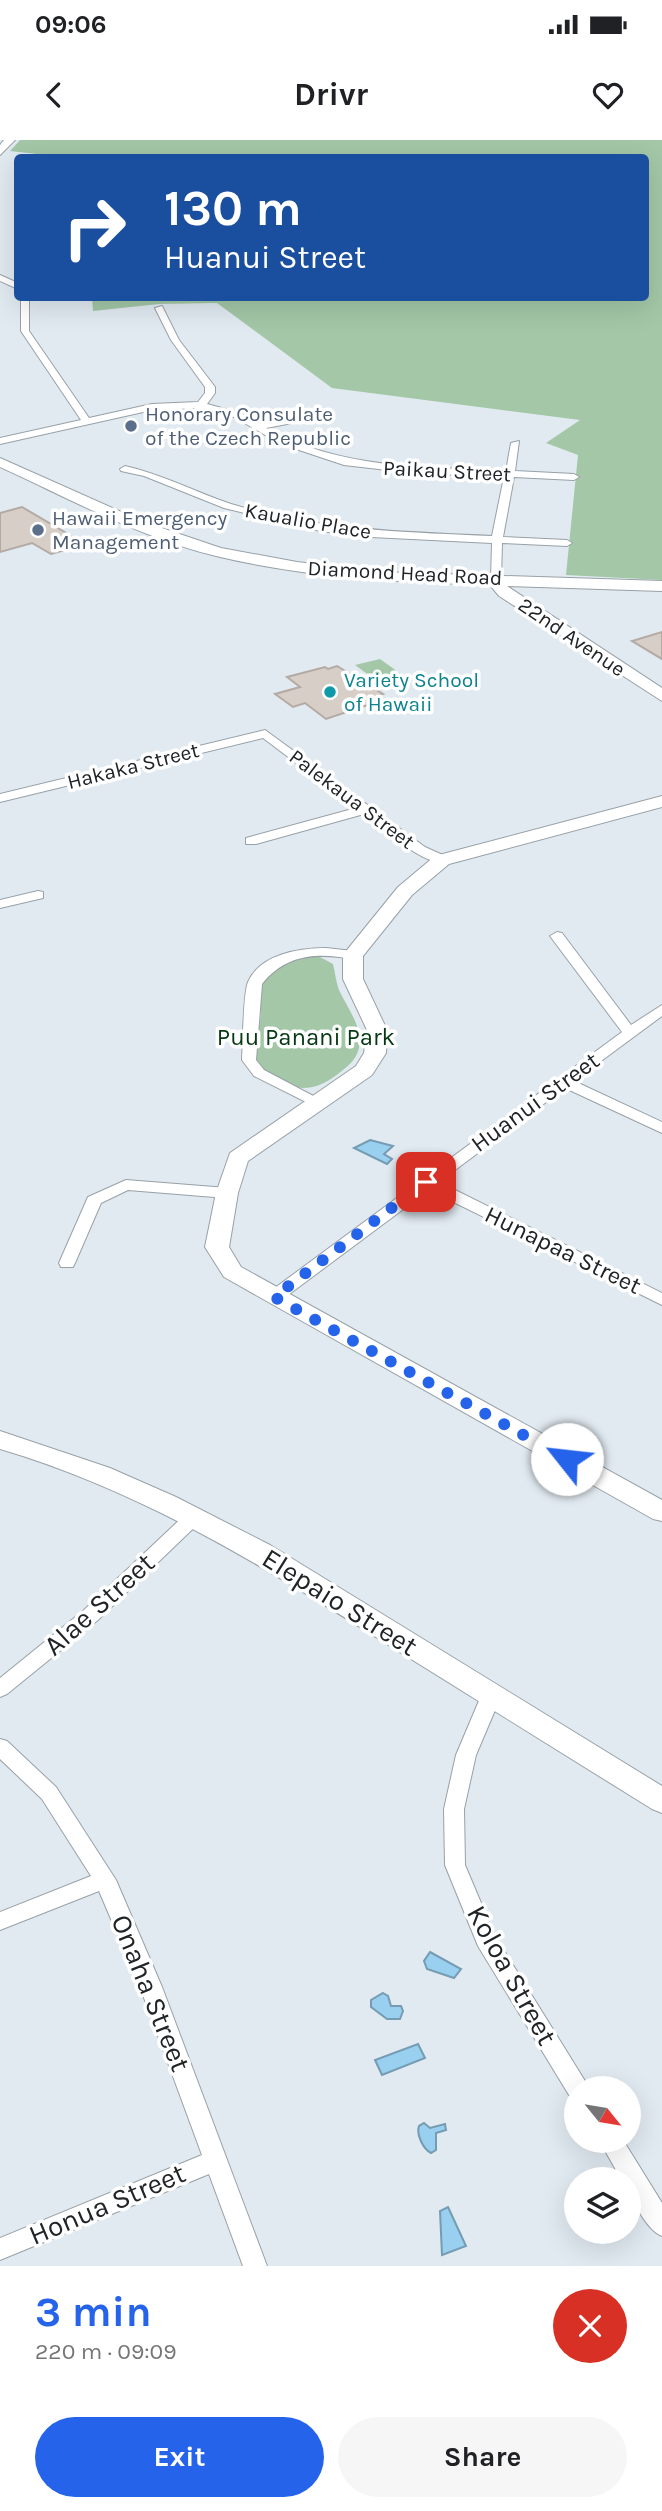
<!DOCTYPE html>
<html lang="en">
<head>
<meta charset="utf-8">
<style>
	body { margin:0; font-family:Karla,sans-serif; background:#f6f6f6; color:#202124; height:100vh; display:flex; flex-direction:column; font-size:26px; white-space:nowrap }
	* { box-sizing:border-box; margin:0 }
	p { font-size:23px; color:#757577 }
	.icon { flex:none; width:38px; height:38px; fill:none; stroke:currentColor; stroke-width:2; stroke-linecap:round; stroke-linejoin:round }
	.map { position:relative; height:2126px; overflow:hidden }
	.sheet { display:flex; flex-direction:column; background:#fff; flex:1 }
	.sheet>* { flex:none }
	.hud { position:absolute; left:14px; top:14px; width:635px; height:147px; border-radius:7px; box-shadow:0 7px 28px #0002; background:#1a4fa0; color:#fff; overflow:hidden }
	.needle { width:46px; rotate:120deg }
	.fabs { position:absolute; left:564px; top:1936px; display:grid; gap:14px }
	.fabs a { display:grid; place-items:center; width:77px; height:77px; border-radius:50%; background:#fff; box-shadow:0 7px 28px #0002; font-size:35px }
	.pin { position:absolute; display:grid; place-items:center; width:60px; height:60px; color:#fff; margin:-30px; border-radius:14px; box-shadow:0 4px 10px #0006 }
	.me { position:absolute; width:77px; margin:-38px; rotate:299deg; stroke-linejoin:round; filter:drop-shadow(0 0 5px #0008) }
	.turn { display:flex; align-items:center; gap:24px; height:147px; padding:0 35px; font-size:32px }
	.turn .icon { width:91px; height:91px; stroke-width:2.5 }
	.turn b { display:block; font-size:49px; line-height:60px }
	.round { display:grid; place-items:center; flex:none; width:74px; height:74px; border-radius:37px; background:#f6f6f6 }
	.summary { display:flex; align-items:center; justify-content:space-between; height:119px; padding:0 35px }
	h1 { font-size:42px; font-weight:700; line-height:52px; color:#2563eb }
	.primary-button { display:flex; gap:14px; margin-top:auto; padding:14px 35px }
	.primary-button a { flex:1; height:80px; border-radius:42px; background:#2563eb; color:#fff; font-size:28px; font-weight:700; line-height:80px; text-align:center }
	.primary-button a+a { background:#f6f6f6; color:#202124 }
	.status { display:flex; justify-content:space-between; align-items:center; height:49px; padding:0 35px; background:#fff; direction:ltr }
	.status svg { height:19px; fill:currentColor }
	header { display:flex; justify-content:space-between; align-items:center; height:91px; padding:0 35px; background:#fff; font-size:32px; font-weight:700 }
	.map>svg:first-child { display:block }
</style>
</head>
<body>
<div class="status"><b>09:06</b><svg viewBox="0 0 49 12"><path d="M0 12V9h3v3zM5 12V6h3v6zM10 12V3h3v9zM15 12V0h3v12zM26 1h20v11H26zM47 4h2v5h-2z"/></svg></div>
<header><svg class="icon" aria-label="back" viewBox="0 0 24 24"><path d="M15 5l-7 7 7 7"/></svg>Drivr<svg class="icon" aria-label="heart" viewBox="0 0 24 24"><path d="M12 20l-8-8c-3-5 5-10 8-4 3-6 11-1 8 4z"/></svg></header>
<div class="map">
<svg width="662" height="2126" viewBox="0 0 662 2126">
	<rect width="100%" height="100%" fill="#e1eaf1"/>
	<!-- green -->
	<path fill="#a3c7a7" d="M20,0H662V440L566,435L578,315L546,303L580,280L332,248L217,163L159,164L93,171L92,158H646V18H39L37,14L10,11Z
		M380,519L401,534L377,541L355,525Z
		M307,816H318L333,824C335,832 336,842 339,850C346,865 359,883 360,899C360,914 353,922 343,930C309,959 284,951 254,921C254,904 260,889 261,872C261,865 259,857 260,850C265,829 288,822 307,816Z"/>
	<!-- water -->
	<path fill="#99cfef" stroke="#759cb3" stroke-width="2" d="M370,1000L393,1006L384,1014L392,1019L387,1024L354,1008Z
		M430,1812L461,1829L454,1838L427,1829L424,1821Z
		M383,1853L388,1856L391,1866H401L403,1871L400,1879H387L371,1867V1860Z
		M418,1904L425,1918L382,1935L375,1920Z
		M424,1983L430,1988L445,1984L446,1990L436,1993V2010L431,2013C423,2009 416,1994 419,1986Z
		M448,2067L466,2106L442,2115L440,2071Z"/>
	<!-- building -->
	<path fill="#d7cec7" stroke="#b3aaa4" stroke-width="2" d="M22,367L68,394L82,405L51,414L32,403L0,412V373Z
		M662,492V519L632,501Z
		M337,526L383,554L377,556L383,560L326,579L305,563L293,567L275,554L300,547L287,537L325,527L328,529Z"/>
	<g fill="none" stroke-linecap="round" stroke-linejoin="round">
		<defs>
			<path id="street" d="M0,135L18,143V149L0,141Z
				M21,158H29V191L89,278L152,264L198,262L205,253V247L171,200L155,168L162,166L179,200L215,247V253L207,264L240,273L259,283L319,274V278L266,288C339,329 424,327 506,331L511,303L519,301L515,331L574,334L579,337L574,340L514,337L503,397L567,400L572,403L567,406L502,403L501,439L496,442L491,439L492,403L371,397L320,391L224,368L144,336L121,331L120,329L125,326C162,334 195,352 231,364C317,390 404,392 492,396L504,337L413,333L344,325L281,304L234,277L201,268L152,270L0,304V298L81,280L21,191Z
				M265,590L425,707L447,717V723C424,726 382,688 364,674L256,704H246V698L356,668L263,598L0,662V654Z
				M38,751L43,752V758L0,768V760Z
				M557,792L562,793L631,885L662,865V876L574,941L662,982V993L565,948L439,1042L662,1153V1165L429,1050L280,1161H268L266,1157L268,1153L622,892L550,796Z
				M326,808L353,811L360,815C353,821 348,818 339,817C308,813 282,819 262,844L256,920L264,930L321,960L323,963L321,966L316,967L254,936L242,920C243,904 243,854 248,842C260,814 300,808 326,808Z
				M126,1040L227,1048L235,1053L227,1058L128,1050L101,1063L75,1123L73,1127H61L59,1123L88,1057Z
				M195,1370L201,1371L204,1376L201,1381L98,1480L7,1554L0,1557V1538L84,1470L189,1371Z
				M491,1548L498,1551L501,1556L476,1615L464,1669L465,1725L495,1796L585,1941L588,1948H576V1958L569,1955L478,1806L445,1725L444,1669L456,1615L481,1556L484,1551Z
				M0,1599L7,1601L56,1647L116,1740L162,1847L267,2126H243L209,2034L0,2120V2098L202,2015L140,1847L99,1751L0,1790V1772L91,1736L42,1659L0,1619Z
				M599,2000H623L662,2063V2096C646,2090 628,2055 628,2039H621Z"/>
			<path id="secondary" d="M4,0H15L0,15V5Z
				M0,318L144,382L221,408L297,422L381,432L662,441V451L507,446L662,548V561L499,456L490,445C398,442 306,438 216,416C141,398 70,359 0,327Z
				M662,656V667L449,724L412,755L363,816V839L387,890L386,913L372,935L248,1021L238,1053L229,1107L241,1127L662,1360V1381L653,1379L224,1137L205,1107L216,1053L230,1013L356,926L364,913L367,890L343,839V815L398,747L435,716Z
				M0,1291L110,1328L176,1357L270,1405L662,1646V1673L652,1669C562,1613 472,1557 382,1501C260,1424 139,1350 0,1309Z"/>
		</defs>
		<!-- street casing -->
		<use href="#street" stroke="#98a1a7" stroke-width="2"/>
		<!-- secondary casing -->
		<use href="#secondary" stroke="#98a1a7" stroke-width="2"/>
		<!-- street -->
		<use href="#street" fill="#fff" fill-rule="evenodd"/>
		<!-- secondary -->
		<use href="#secondary" fill="#fff" fill-rule="evenodd"/>
	</g>
	<g fill="none" stroke-linecap="round" stroke-linejoin="round">
		<!-- route -->
		<path stroke="#2563eb" stroke-width="12" stroke-dasharray="0 21.6" d="M426,1042L274,1157L567,1319"/>
	</g>
	<!-- markers -->
	<g fill="#5c6f8a" stroke="#fff" stroke-width="2.5">
		<circle cx="131" cy="286" r="7"/>
		<circle cx="38" cy="390" r="7"/>
	</g>
	<circle fill="#0f9aa8" stroke="#fff" stroke-width="2.5" cx="330" cy="552" r="7"/>
	<g text-anchor="middle" dominant-baseline="central" stroke-width="7" stroke-linejoin="round" paint-order="stroke">
		<!-- far-service labels -->
		<g font-size="21" fill="#4e5e75" stroke="#fff" text-anchor="start">
			<text x="145" y="274">Honorary Consulate<tspan x="145" dy="24">of the Czech Republic</tspan></text>
			<text x="52" y="378">Hawaii Emergency<tspan x="52" dy="24">Management</tspan></text>
		</g>
		<!-- far-street labels -->
		<g font-size="21" fill="#202426" stroke="#fff">
			<text transform="translate(447 331) rotate(3)">Paikau Street</text>
			<text transform="translate(308 381) rotate(10)">Kaualio Place</text>
			<text transform="translate(405 433) rotate(3)">Diamond Head Road</text>
			<text transform="translate(572 497) rotate(34)">22nd Avenue</text>
			<text transform="translate(133 626) rotate(-14)">Hakaka Street</text>
			<text transform="translate(352 659) rotate(37)">Palekaua Street</text>
		</g>
		<!-- far-culture labels -->
		<g font-size="21" fill="#0d838f" stroke="#fff" text-anchor="start">
			<text x="344" y="540">Variety School<tspan x="344" dy="24">of Hawaii</tspan></text>
		</g>
		<!-- park labels -->
		<g font-size="24" fill="#063813" stroke="#fff">
			<text x="306" y="897">Puu Panani Park</text>
		</g>
		<!-- street labels -->
		<g font-size="24" fill="#202426" stroke="#fff">
			<text transform="translate(535 962) rotate(-36)">Huanui Street</text>
			<text transform="translate(563 1110) rotate(26)">Hunapaa Street</text>
		</g>
		<!-- near-street labels -->
		<g font-size="28" fill="#202426" stroke="#fff">
			<text transform="translate(340 1462) rotate(32)">Elepaio Street</text>
			<text transform="translate(99 1464) rotate(-42)">Alae Street</text>
			<text transform="translate(512 1835) rotate(61)">Koloa Street</text>
			<text transform="translate(151 1853) rotate(68)">Onaha Street</text>
			<text transform="translate(107 2064) rotate(-23)">Honua Street</text>
		</g>
	</g>
</svg>
<div class="fabs">
<a><svg class="needle" viewBox="-14 -14 28 28"><path d="M0-13l5 13h-10z" fill="#e53935"/><path d="M0 13l5-13h-10z" fill="#757577"/></svg></a>
<a><svg class="icon" aria-label="layers" viewBox="0 0 24 24"><path d="M12 4l9 5-9 5-9-5zM3 14l9 5 9-5"/></svg></a>
</div>
<div class="pin" style="left:426px;top:1042px;background:#d93025"><svg class="icon" aria-label="arrive" viewBox="0 0 24 24"><path d="M6 21V4h12l-3 4 3 4H6"/></svg></div>
<svg class="me" style="left:567px;top:1319px" viewBox="-20 -20 40 40"><circle r="19" fill="#fff"/><path d="M0-13L10 11 0 6-10 11z" fill="#2563eb"/></svg>
<div class="hud">
<div class="turn"><svg class="icon" aria-label="right" viewBox="0 0 24 24"><path d="M7 20v-9h11M14 6l5 5-5 5"/></svg><div><b>130 m</b>Huanui Street</div></div>
</div>
</div>
<section class="sheet">
<div class="summary"><div><h1>3 min</h1><p>220 m · 09:09</p></div><a class="round" style="background:#d93025;color:#fff"><svg class="icon" aria-label="close" viewBox="0 0 24 24"><path d="M6 6l12 12M18 6L6 18"/></svg></a></div>
<div class="primary-button"><a>Exit</a><a>Share</a></div>
</section>
</body>
</html>
